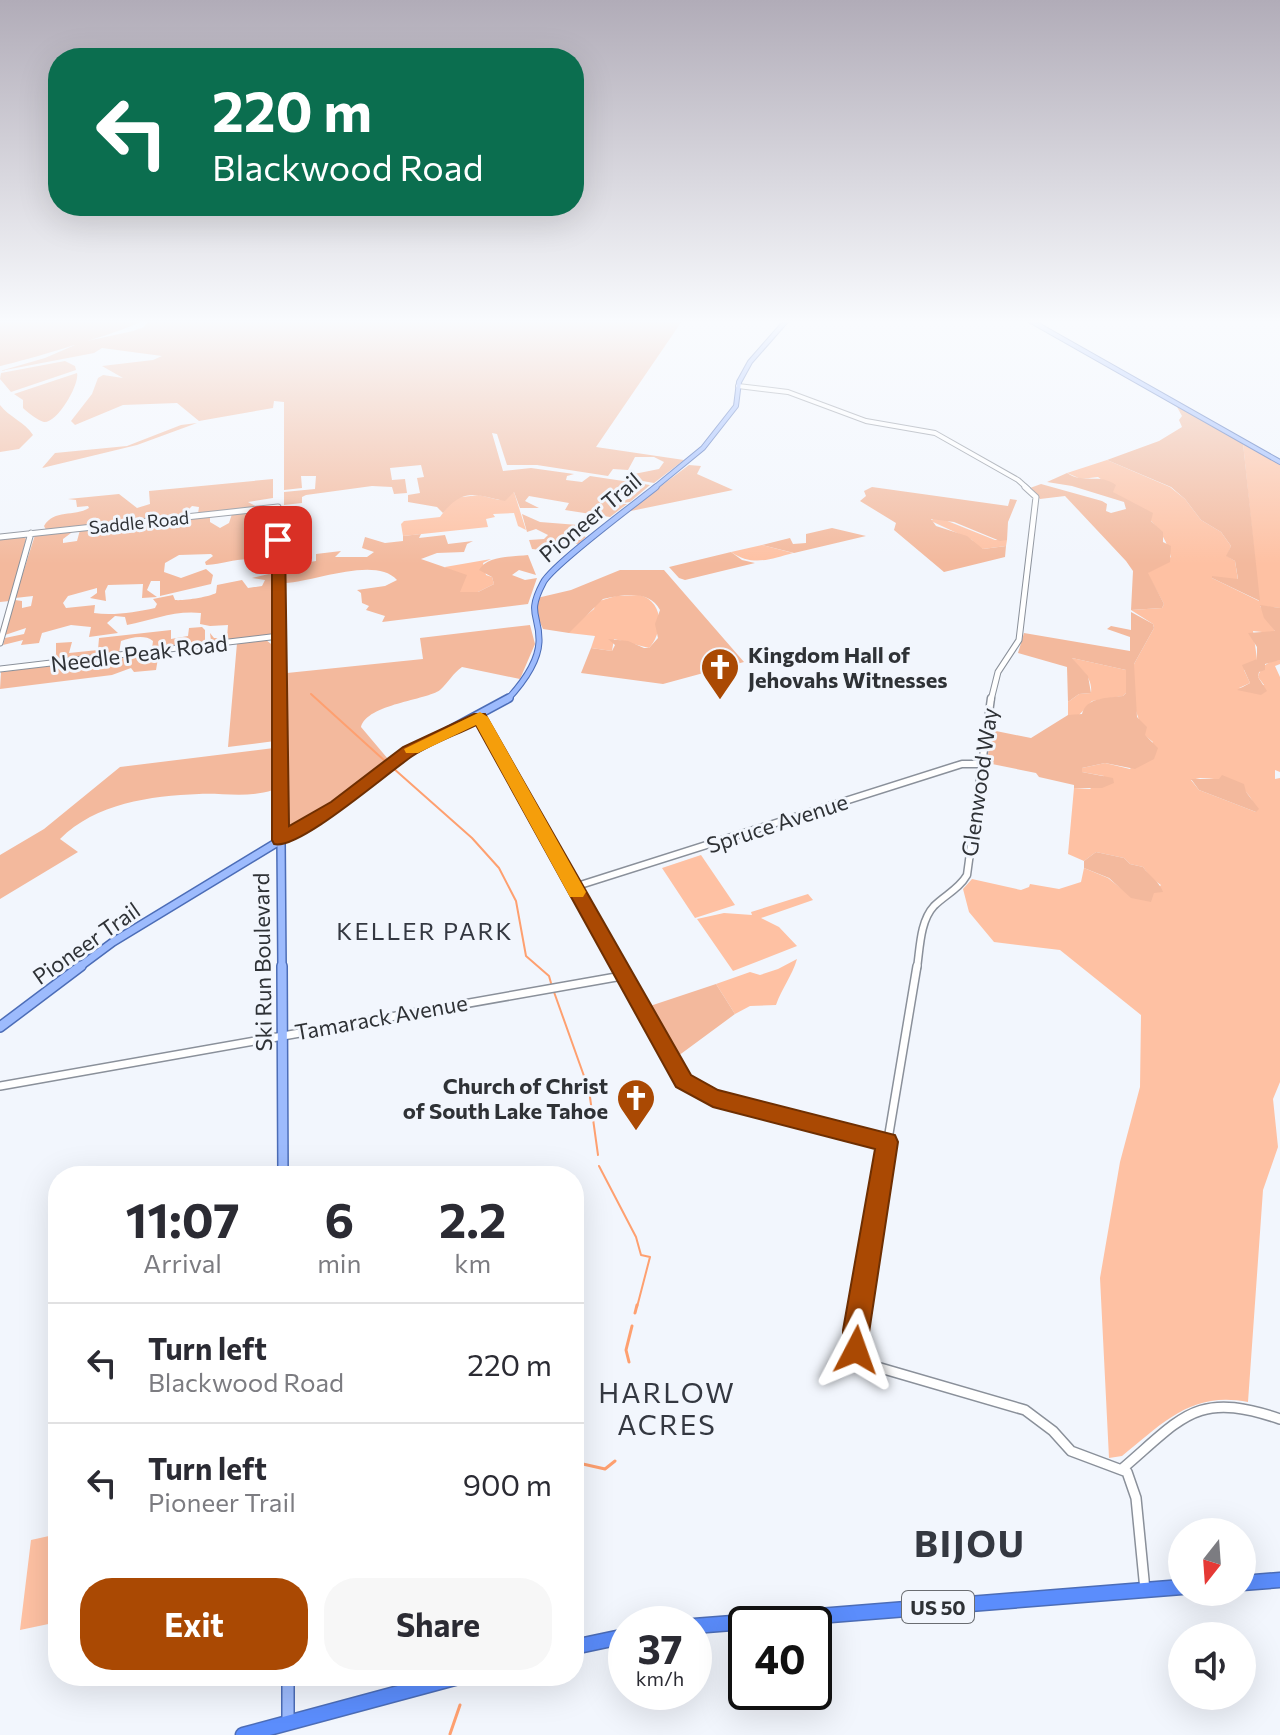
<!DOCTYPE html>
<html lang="en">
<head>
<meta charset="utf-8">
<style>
	body { margin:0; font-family:Commissioner,sans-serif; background:#f7f7f7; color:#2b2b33; height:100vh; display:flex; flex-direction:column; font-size:30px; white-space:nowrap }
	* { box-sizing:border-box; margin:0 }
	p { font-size:26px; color:#7c7c81 }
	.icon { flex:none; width:44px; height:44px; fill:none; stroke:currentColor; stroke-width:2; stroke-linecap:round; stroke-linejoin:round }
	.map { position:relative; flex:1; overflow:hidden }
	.side { position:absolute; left:48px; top:1166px; width:536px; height:520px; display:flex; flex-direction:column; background:#fff; border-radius:32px; box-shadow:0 8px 32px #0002 }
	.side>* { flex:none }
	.guide { position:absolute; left:48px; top:48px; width:536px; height:168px; border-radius:32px; box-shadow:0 8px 32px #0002; background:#0b6e4f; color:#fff; overflow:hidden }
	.needle { width:52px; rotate:197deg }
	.tools { position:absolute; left:1168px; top:1518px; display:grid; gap:16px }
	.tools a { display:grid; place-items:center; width:88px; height:88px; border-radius:50%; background:#fff; box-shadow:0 8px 32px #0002; font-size:40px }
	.speed { position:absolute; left:608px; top:1606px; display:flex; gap:16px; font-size:40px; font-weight:700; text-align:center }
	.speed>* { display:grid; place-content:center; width:104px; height:104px; border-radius:50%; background:#fff; box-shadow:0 8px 32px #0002; line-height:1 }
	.speed small { font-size:20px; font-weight:400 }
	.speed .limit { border:4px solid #111; border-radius:12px; background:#fff; color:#111 }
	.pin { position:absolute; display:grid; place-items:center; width:68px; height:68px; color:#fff; margin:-34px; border-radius:16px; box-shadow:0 4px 12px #0006 }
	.me { position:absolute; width:88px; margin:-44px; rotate:4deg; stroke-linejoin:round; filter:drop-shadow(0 0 6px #0008) }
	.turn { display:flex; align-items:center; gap:28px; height:168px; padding:0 32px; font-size:36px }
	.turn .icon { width:104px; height:104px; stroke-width:2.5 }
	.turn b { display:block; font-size:56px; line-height:68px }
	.eta { display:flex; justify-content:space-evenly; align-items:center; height:136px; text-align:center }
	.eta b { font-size:48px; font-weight:700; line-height:56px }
	.cta { display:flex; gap:16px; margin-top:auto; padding:16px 32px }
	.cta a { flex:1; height:92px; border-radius:32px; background:#aa4903; color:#fff; font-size:32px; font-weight:700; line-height:92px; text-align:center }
	.cta a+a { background:#f7f7f7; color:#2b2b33 }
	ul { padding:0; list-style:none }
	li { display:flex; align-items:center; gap:24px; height:120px; padding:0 32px; border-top:2px solid #e1e1e2 }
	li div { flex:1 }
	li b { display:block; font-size:30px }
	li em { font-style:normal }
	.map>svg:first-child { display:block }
</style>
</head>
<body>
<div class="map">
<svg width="1280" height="1735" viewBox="0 0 1280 1735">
	<rect width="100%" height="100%" fill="#f2f6fd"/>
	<!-- green -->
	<path fill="#fec1a3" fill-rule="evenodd" d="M1243,443L1280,464V608L1260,606L1275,631L1271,633L1253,631L1257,659L1244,670L1250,683L1239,688L1264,685L1258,677C1261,666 1268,661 1280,660V664L1275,666L1280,677V772L1275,770V779L1280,778V1082L1273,1099L1278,1147L1263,1190L1248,1402C1192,1391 1164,1422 1122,1456L1109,1458L1100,1278L1120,1162L1140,1087L1141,1015L1060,950L994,942L969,912L963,889L972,879L1021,890L1029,887L1030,884L1059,889L1081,882L1084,868L1108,878L1128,894L1154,892L1161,885L1151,878L1143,867L1130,864L1124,858L1096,852L1084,861L1068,854L1074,788L1090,789L1104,776L1082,772V768L1105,763L1130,769L1153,742L1144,735L1134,705V664L1154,628L1153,624L1131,610L1162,608L1164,604L1147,573L1171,557C1163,525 1141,509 1112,492L1113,488L1098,477L1081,479L1067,473L1107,460L1170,487L1185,499L1201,520L1221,532L1231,546L1227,556L1235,561L1238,580L1212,578L1259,601ZM1200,778C1225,779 1251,784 1256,812L1199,790L1191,780Z
		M514,492L526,530L518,526L514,513L493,514L495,517L486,519L488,527L403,536L401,524L404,521L440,517L454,498L479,495L499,500Z
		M940,518L995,540H1007L1006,546L983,549L975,546L972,540L931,521L934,518Z
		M762,545L793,553C770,559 753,567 731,552Z
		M491,559L483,563L486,575L492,577L494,584L478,592H459L445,567Z
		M639,595C664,601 664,631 649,648L614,639L612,651L591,648L595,636L569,633V629L594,609L596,602L616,596Z
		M1072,658L1126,670V693L1123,696L1092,701L1078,716L1068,715V702L1079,694L1091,693C1093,675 1079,670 1072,658Z
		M701,855L735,905L695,918L662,868Z
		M808,894L813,900L761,918L779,927L797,946L733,971L697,919L724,913L752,915L751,912Z
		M797,959C792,976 782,988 776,1005L750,1006L735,1014L716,984L750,972L760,975L778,969Z
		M58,1534V1622L20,1630L31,1540Z"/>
	<!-- forest -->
	<path fill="#f3b99d" d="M0,321H141C136,328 17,363 0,366Z
		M148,321H682L596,447L684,460L654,483L631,479L634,474L659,469L664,462L654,457H635L628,470L613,469L608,476L537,465H507L497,434L492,433L503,471L531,468L574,474L567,476L566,480L582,482L590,476L650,485L630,502L622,503L630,497L619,494L618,504H627L610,517L565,510L569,503L529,496L525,501L539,508H520L514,492L505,501C476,495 464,487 443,513L437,507L408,502V495L420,493L417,478L424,477L421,465L390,468L392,480L405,479L407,493L394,494L392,487L372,486L306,495L302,497V503L284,505V492L315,489L316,476H301L302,488L284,490V402L274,401L273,408L199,421L177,403L123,405L75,425L71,421L92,394L98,378L103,375L123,378L102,366L153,360L162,356L102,348L94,353L0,371L45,358L82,342L133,331L144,327Z
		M65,361L75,366L76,370L11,392L0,379L1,373Z
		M77,373C80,383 58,423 44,422C39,421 27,412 23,408V400L14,394Z
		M0,405C9,417 25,422 33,435L19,449L0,452Z
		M1176,405L1243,443L1260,601L1212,578V576L1238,579L1235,561L1226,556L1231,546L1221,532L1201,520L1185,499L1171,487L1107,460L1159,441L1182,427L1179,420L1182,416Z
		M197,423L137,445L42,468L55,453L127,446L181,425Z
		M689,465L701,466L697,474L733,490L626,512Z
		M1067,473C1083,484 1100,473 1116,485L1113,492L1153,513L1151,521L1163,532V542L1171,546L1170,562L1148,573L1164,604L1162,608L1131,610L1133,571L1126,561L1065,496L1040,499L1030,488L1041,484L1102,501L1107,504L1106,511L1111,513L1126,509L1124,502L1072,486L1047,482Z
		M273,479V498L248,502L259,508L198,514L199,507L192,506L187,511L193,515L46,530L44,526C54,509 74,517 89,508L88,506L77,507L76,500L68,499L119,494L137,508L150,504L149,491Z
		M872,487L1008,506L1010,499L1017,500L1008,522L1007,540L1000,541L954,522L931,519L936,526L967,536L983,549L1006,546L1005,557L944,572L894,530L896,523L860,501L866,496L864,491Z
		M272,510L273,563L259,565L257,560C238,557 226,564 206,565L205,562L213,556L211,554L179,555L165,563L164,572L181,578L206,569L213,575L211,584L160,596V581H151L147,590L157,597L142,598L143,584L108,585L105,591L106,601L90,598L97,593V588L68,596L63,603L66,608L95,605L94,613C113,616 136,612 155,608L157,604L153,599L173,595L175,600C183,601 209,597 216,593L217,585L242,580L248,588L262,586L265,580L252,578L273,573V632L268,636L211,641L210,633L214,638H227L228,625L210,626L200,624L201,613C175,610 152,620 127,625L125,617L115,616L107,623L118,633L89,637L91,627L71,625L42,633L39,643L21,645L23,640L3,645L5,638L24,634L26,628L5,635L15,600L22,601V608L31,606L33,596L15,598L35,535L75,530L63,539V543L77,541L80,530L93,528L92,535L106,534L107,527L210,516V522L220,528L229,523L232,514L248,512L246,517L255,519L260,516L257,511Z
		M522,514L540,522L578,525L572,533L586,537L578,544L560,542L550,551L532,549L529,540L544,539L548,535L536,529L527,532Z
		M832,528L866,536L794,553L762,545L790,538L793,544L806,543V534Z
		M421,534L419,538L445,535L448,544L473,541L467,544L464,552L437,553L421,559L467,575L460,592H478L494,584L492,577L479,570C487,555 512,557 528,555L536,575L519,570L512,575L525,580L537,578L528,604L382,622L385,616L366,610L369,606L362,603L361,593L357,590L385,586L397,580C375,556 315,582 285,583V566L316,561V554L341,551L335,557H367L374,552L362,548L365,537L385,543L403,541V536Z
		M23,536L26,539L10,601L0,602V538Z
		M731,552L742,560L755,563L685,580L679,578L669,567Z
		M620,570H664L744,662L663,684L581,673L591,648L612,651L615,645L608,639L628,641L644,648H649L658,638L655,624L660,610C649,589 623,595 603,599L569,633L543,629L536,614L537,598L571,590Z
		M1260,605L1280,608V660L1265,664V670L1259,672L1258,677L1267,691L1261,695L1237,690L1250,683L1242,665L1257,659V647L1248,633L1275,631L1264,618Z
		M1131,612L1153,624L1154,628L1134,664L1137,717L1147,727L1145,735L1158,748L1154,759L1135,769L1105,763L1082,768V772L1113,778L1114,783L1102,788H1074V785L1039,777L1036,773L987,763L991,730L1031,738L1068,715L1082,714C1086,697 1108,698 1123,696L1126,693V670L1072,658L1088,676L1091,693L1079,694L1068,702L1067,667L1018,653L1024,633L1130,651V637L1107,629L1111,626L1131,630Z
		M530,625L535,644L520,679L462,667C453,673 448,683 440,690C427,700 367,704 361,727L388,759L333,804L295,825L289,824L287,673L423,659L420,638Z
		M202,627L205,630V640L202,643L152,649L153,641C144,634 131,638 121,641L119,653L50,661L56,654V643L72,642L69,653L98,650L99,638L171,630V639L188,636L189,628Z
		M266,640L275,647V741L228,747L237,643Z
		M159,652L156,670L134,672L131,668L112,675L0,689L1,672Z
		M274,748L273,790C249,798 224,793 199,794C150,796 96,803 60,839L78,852L0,899V855L44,829L120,767Z
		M1222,775L1244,784L1246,792L1259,809L1256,812L1199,790L1191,779H1219Z
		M1096,852L1124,858L1130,864L1143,867C1149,876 1160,882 1163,892L1154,893L1151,902L1131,898L1109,878L1084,868V861Z
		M716,984L735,1014L674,1059L644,1008Z"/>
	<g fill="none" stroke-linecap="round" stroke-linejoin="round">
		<!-- stream-far1 -->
		<path stroke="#fea070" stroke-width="2" d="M311,694L385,761
			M393,768L472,838L499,868L516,901L526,956L549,976L551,983
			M554,992L589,1090L598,1155
			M599,1166L636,1237L641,1255L650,1257L637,1307"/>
		<!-- stream -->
		<path stroke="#fea070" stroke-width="3" d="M635,1313L637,1305
			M629,1362L626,1350L632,1326
			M574,1462L605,1469L615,1461
			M450,1734L460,1705"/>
		<defs>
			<path id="minor-far4" d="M738,386L788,392L866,421L935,433L1018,480L1028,489"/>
			<path id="minor-far3" d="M0,537L278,507L280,700
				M0,643L31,533
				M0,669L279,636
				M991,700L998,672L1019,640L1036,497L1025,487"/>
			<path id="minor-far2" d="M280,698L281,840
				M480,717L618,968
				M574,887L962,764H981
				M917,968C920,948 920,921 934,906C945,895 959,889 967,875L991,698"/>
			<path id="minor-far1" d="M617,966L683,1081L713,1098L887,1142
				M0,1086L622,976
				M860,1307L917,966"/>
			<path id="minor" d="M860,1305C855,1336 847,1348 877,1367L1025,1410L1053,1431L1071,1451L1127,1472L1136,1498L1145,1590
				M1122,1469C1183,1417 1196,1390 1280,1419"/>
			<path id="major-far4" d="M1031,321L1280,462
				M653,489L703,448L736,406L739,382L750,362L786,321"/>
			<path id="major-far3" d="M507,700C521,685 538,664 539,642C540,614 526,615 543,583C551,566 636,503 656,487"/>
			<path id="major-far2" d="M281,840L282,968
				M78,968L113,942L337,806L396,759L509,698"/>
			<path id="major-far1" d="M282,966L283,1176
				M0,1027L81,966"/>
			<path id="major" d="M288,1676V1723"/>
			<path id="highway" d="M1242,1583L1280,1580
				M694,1626L1182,1587
				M574,1647L626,1636
				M243,1735L462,1676"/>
		</defs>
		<!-- minor-far4 casing -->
		<use href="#minor-far4" stroke="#8a909a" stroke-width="6"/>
		<!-- minor-far3 casing -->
		<use href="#minor-far3" stroke="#8a909a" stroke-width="7"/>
		<!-- minor-far2 casing -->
		<use href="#minor-far2" stroke="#8a909a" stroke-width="9"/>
		<!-- minor-far1 casing -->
		<use href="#minor-far1" stroke="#8a909a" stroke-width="10"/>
		<!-- minor casing -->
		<use href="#minor" stroke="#8a909a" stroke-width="12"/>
		<!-- major-far4 casing -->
		<use href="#major-far4" stroke="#4c6db7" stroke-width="6"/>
		<!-- major-far3 casing -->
		<use href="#major-far3" stroke="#4c6db7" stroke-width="7"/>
		<!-- major-far2 casing -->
		<use href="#major-far2" stroke="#4c6db7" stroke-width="10"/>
		<!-- major-far1 casing -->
		<use href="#major-far1" stroke="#4c6db7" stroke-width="12"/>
		<!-- major casing -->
		<use href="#major" stroke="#4c6db7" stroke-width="14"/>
		<!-- highway casing -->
		<use href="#highway" stroke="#4c6db7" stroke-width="17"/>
		<!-- minor-far4 -->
		<use href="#minor-far4" stroke="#fff" stroke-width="4"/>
		<!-- minor-far3 -->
		<use href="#minor-far3" stroke="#fff" stroke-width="5"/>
		<!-- minor-far2 -->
		<use href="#minor-far2" stroke="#fff" stroke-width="6"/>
		<!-- minor-far1 -->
		<use href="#minor-far1" stroke="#fff" stroke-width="7"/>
		<!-- minor -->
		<use href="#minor" stroke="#fff" stroke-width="9"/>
		<!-- major-far4 -->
		<use href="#major-far4" stroke="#9dbbfd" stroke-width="4"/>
		<!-- major-far3 -->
		<use href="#major-far3" stroke="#9dbbfd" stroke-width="5"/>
		<!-- major-far2 -->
		<use href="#major-far2" stroke="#9dbbfd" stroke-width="7"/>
		<!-- major-far1 -->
		<use href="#major-far1" stroke="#9dbbfd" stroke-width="9"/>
		<!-- major -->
		<use href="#major" stroke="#9dbbfd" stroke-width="11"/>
		<!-- highway -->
		<use href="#highway" stroke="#5b8dfc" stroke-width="14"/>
	</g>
	<!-- sky -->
	<linearGradient id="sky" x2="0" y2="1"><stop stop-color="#b1acb8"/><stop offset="0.57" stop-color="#f9fbfe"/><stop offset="1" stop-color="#f9fbfe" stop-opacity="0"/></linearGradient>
	<rect width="1280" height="564" fill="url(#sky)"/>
	<!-- route -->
	<path fill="#aa4903" stroke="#6e2f02" stroke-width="2" d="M278,536L285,540L289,826L331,802L403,747L474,714H485L691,1075L718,1090L895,1135L898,1142L865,1359L856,1362L847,1359L843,1350V1330L875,1149L713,1107L676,1087L476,725C456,735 433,743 414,755C389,771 299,851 274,844L272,840V540Z"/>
	<!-- slow -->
	<path fill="#f59e0b" d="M480,712L488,717L586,892L583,897H570L476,725L418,753H406L404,749Z"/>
	<!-- icons -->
	<defs>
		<symbol id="church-pin" viewBox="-11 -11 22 30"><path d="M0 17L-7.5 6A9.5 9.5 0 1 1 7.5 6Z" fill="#aa4903" stroke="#f2f6fd"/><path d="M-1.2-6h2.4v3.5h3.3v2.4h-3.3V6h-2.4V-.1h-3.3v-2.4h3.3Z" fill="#fff"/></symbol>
	</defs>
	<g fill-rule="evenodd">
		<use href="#church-pin" x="698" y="645" width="44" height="60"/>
		<use href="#church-pin" x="614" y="1076" width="44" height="60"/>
	</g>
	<g text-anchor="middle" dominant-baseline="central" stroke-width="6" stroke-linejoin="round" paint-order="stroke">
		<!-- far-street labels -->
		<g font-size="18" fill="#2f3236" stroke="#f2f6fd">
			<text transform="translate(139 522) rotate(-6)">Saddle Road</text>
		</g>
		<!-- shield labels -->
		<rect fill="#f2f6fd" stroke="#6a6d72" stroke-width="2" x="902" y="1591" width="72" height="32" rx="6"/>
		<g font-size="20" font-weight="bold" fill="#2f3236">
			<text x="938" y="1607">US 50</text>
		</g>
		<!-- street labels -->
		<g font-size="22" fill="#2f3236" stroke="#f2f6fd">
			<text transform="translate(590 517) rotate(-40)">Pioneer Trail</text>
			<text transform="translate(139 653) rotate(-7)">Needle Peak Road</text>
			<text transform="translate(979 782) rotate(-82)">Glenwood Way</text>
			<text transform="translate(777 823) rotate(-18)">Spruce Avenue</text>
			<text transform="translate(86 943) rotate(-35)">Pioneer Trail</text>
			<text transform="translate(262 962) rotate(-91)">Ski Run Boulevard</text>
			<text transform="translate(381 1017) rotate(-10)">Tamarack Avenue</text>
		</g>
		<!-- poi labels -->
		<g font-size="22" font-weight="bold" fill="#2f3236" stroke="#f2f6fd" text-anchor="start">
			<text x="748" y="654">Kingdom Hall of<tspan x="748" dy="25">Jehovahs Witnesses</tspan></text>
			<text x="608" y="1085" text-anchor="end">Church of Christ<tspan x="608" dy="25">of South Lake Tahoe</tspan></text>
		</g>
		<!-- neighbourhood labels -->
		<g font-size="24" letter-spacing="2" fill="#343841" stroke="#f2f6fd">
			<text x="425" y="930">KELLER PARK</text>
		</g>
		<!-- near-neighbourhood labels -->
		<g font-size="28" letter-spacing="2" fill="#343841" stroke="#f2f6fd">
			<text x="667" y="1392">HARLOW<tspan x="667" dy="32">ACRES</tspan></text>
		</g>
		<!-- near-district labels -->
		<g font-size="36" font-weight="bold" letter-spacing="2" fill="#343841" stroke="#f2f6fd">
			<text x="970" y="1542">BIJOU</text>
		</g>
	</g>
</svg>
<div class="tools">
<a><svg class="needle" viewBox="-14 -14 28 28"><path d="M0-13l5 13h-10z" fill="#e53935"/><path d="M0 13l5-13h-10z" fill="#7c7c81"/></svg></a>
<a><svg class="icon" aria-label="sound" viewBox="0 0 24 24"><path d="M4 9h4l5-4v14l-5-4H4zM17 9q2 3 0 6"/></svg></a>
</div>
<div class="speed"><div>37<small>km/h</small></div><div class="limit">40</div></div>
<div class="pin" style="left:278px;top:540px;background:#d93025"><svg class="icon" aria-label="arrive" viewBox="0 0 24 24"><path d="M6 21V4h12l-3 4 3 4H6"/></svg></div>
<svg class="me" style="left:856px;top:1350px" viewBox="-20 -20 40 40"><path d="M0-17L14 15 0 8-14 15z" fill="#aa4903" stroke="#fff" stroke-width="4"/></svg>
<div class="guide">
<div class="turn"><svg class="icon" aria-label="left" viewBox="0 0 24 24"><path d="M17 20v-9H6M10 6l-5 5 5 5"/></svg><div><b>220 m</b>Blackwood Road</div></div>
</div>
<section class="side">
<div class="eta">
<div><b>11:07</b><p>Arrival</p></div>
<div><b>6</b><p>min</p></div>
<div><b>2.2</b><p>km</p></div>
</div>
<ul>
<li><svg class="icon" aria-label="left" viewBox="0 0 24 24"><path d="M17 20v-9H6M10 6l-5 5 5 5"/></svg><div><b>Turn left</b><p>Blackwood Road</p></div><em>220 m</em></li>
<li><svg class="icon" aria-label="left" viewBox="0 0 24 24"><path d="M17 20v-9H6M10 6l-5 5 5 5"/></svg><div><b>Turn left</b><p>Pioneer Trail</p></div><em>900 m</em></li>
</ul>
<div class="cta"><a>Exit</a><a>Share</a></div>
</section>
</div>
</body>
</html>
